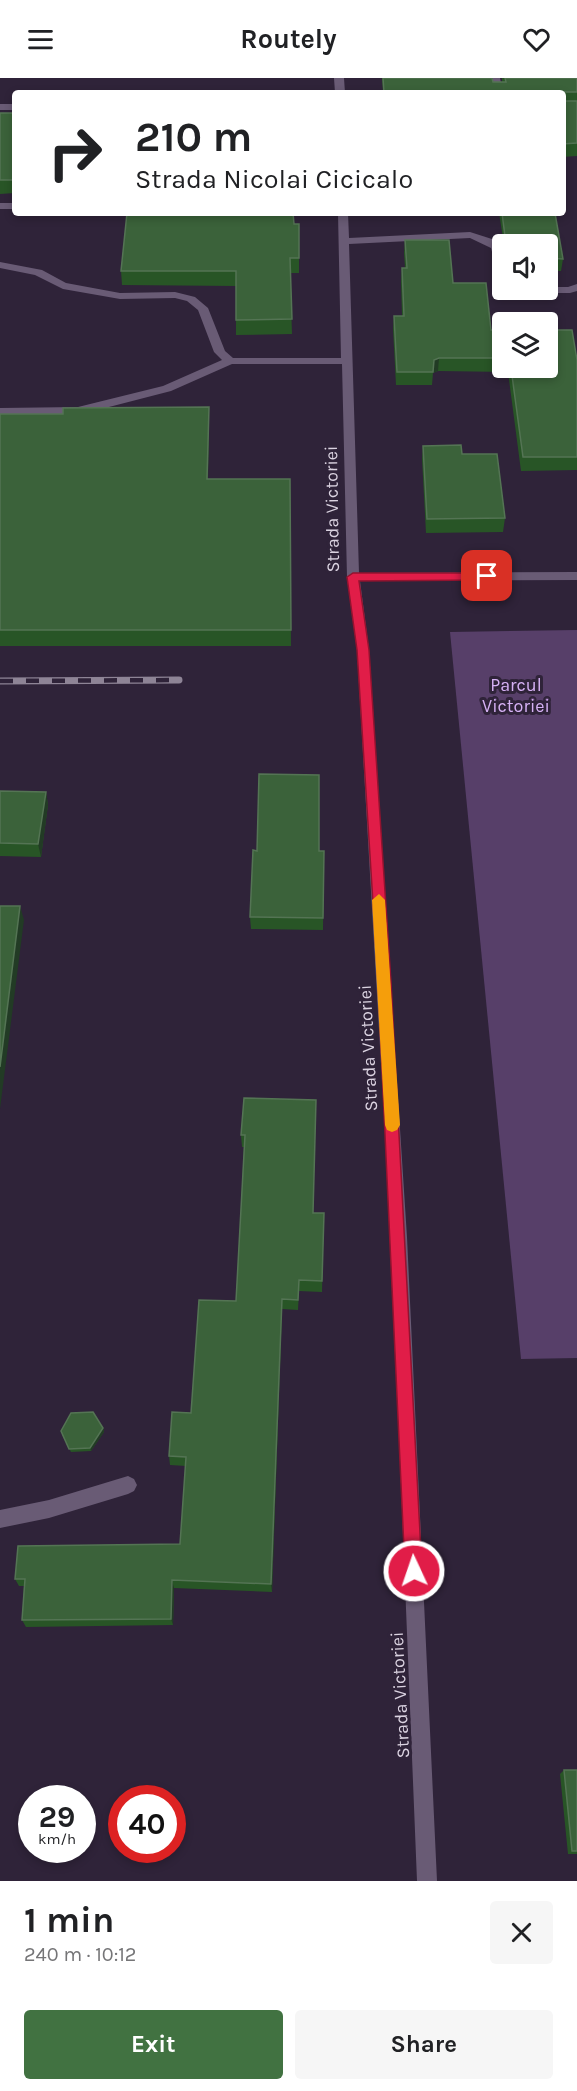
<!DOCTYPE html>
<html lang="en">
<head>
<meta charset="utf-8">
<style>
	body { margin:0; font-family:Karla,sans-serif; background:#f6f6f6; color:#202124; height:100vh; display:flex; flex-direction:column; font-size:22px; white-space:nowrap }
	* { box-sizing:border-box; margin:0 }
	p { font-size:20px; color:#757577 }
	.icon { flex:none; width:33px; height:33px; fill:none; stroke:currentColor; stroke-width:2; stroke-linecap:round; stroke-linejoin:round }
	.map { position:relative; height:1803px; overflow:hidden }
	.side { display:flex; flex-direction:column; background:#fff; flex:1 }
	.side>* { flex:none }
	.banner { position:absolute; left:12px; top:12px; width:554px; height:126px; border-radius:6px; box-shadow:0 3px 9px #0003; background:#fff; color:#202124; overflow:hidden }
	.controls { position:absolute; left:492px; top:156px; display:grid; gap:12px }
	.controls a { display:grid; place-items:center; width:66px; height:66px; border-radius:6px; background:#fff; box-shadow:0 3px 9px #0003; font-size:30px }
	.speed { position:absolute; left:18px; top:1707px; display:flex; gap:12px; font-size:30px; font-weight:700; text-align:center }
	.speed>* { display:grid; place-content:center; width:78px; height:78px; border-radius:50%; background:#fff; box-shadow:0 3px 9px #0003; line-height:1 }
	.speed small { font-size:15px; font-weight:400 }
	.speed .limit { border:9px solid #d22; background:#fff; color:#111 }
	.pin { position:absolute; display:grid; place-items:center; width:51px; height:51px; color:#fff; margin:-26px; border-radius:12px; box-shadow:0 3px 9px #0006 }
	.me { position:absolute; width:66px; margin:-33px; rotate:357deg; stroke-linejoin:round; filter:drop-shadow(0 0 4px #0008) }
	.turn { display:flex; align-items:center; gap:21px; height:126px; padding:0 24px; font-size:27px }
	.turn .icon { width:78px; height:78px; stroke-width:2.5 }
	.turn b { display:block; font-size:42px; line-height:51px }
	.round { display:grid; place-items:center; flex:none; width:63px; height:63px; border-radius:6px; background:#f6f6f6 }
	.head { display:flex; align-items:center; justify-content:space-between; height:102px; padding:0 24px }
	h1 { font-size:36px; font-weight:700; line-height:45px }
	.button { display:flex; gap:12px; margin-top:auto; padding:12px 24px }
	.button a { flex:1; height:69px; border-radius:6px; background:#417241; color:#fff; font-size:24px; font-weight:700; line-height:69px; text-align:center }
	.button a+a { background:#f6f6f6; color:#202124 }
	header { display:flex; justify-content:space-between; align-items:center; height:78px; padding:0 24px; background:#fff; font-size:27px; font-weight:700 }
	.map>svg:first-child { display:block }
</style>
</head>
<body>
<header><svg class="icon" aria-label="menu" viewBox="0 0 24 24"><path d="M4 6h16M4 12h16M4 18h16"/></svg>Routely<svg class="icon" aria-label="heart" viewBox="0 0 24 24"><path d="M12 20l-8-8c-3-5 5-10 8-4 3-6 11-1 8 4z"/></svg></header>
<div class="map">
<svg width="577" height="1803" viewBox="0 0 577 1803">
	<rect width="100%" height="100%" fill="#2f2339"/>
	<!-- green -->
	<path fill="#573f69" d="M577,552V1280L521,1281L450,554Z"/>
	<g fill="none" stroke-linecap="round" stroke-linejoin="round">
		<!-- minor -->
		<path fill="#695b75" fill-rule="evenodd" d="M334,0H344L345,15H335Z
			M490,0H500L503,15H493Z
			M0,26H15V32H0Z
			M0,125H15V131H0Z
			M338,135H348L349,160L470,154L495,162L502,171V196L497,193L491,170L470,160L349,166L359,495L577,494V502L360,503L369,572L407,1159L437,1803H417L391,1159L357,572L347,499L342,286H232L171,313L78,337L0,338V330L78,329L163,308L222,282L214,274L198,232L187,223L175,220L120,221L63,211L35,197L0,190V184L42,192L66,205L120,215L175,214L195,219L208,230L225,273L233,280H341Z
			M577,206V213L570,215H523L518,212H548V209H568Z
			M128,1398L134,1401L137,1407L134,1413L128,1416L49,1440L0,1450V1432L49,1422Z"/>
		<defs>
			<path id="rail" d="M0,603L179,602"/>
		</defs>
		<!-- rail casing -->
		<use href="#rail" stroke="#8e8496" stroke-width="7"/>
		<!-- rail -->
		<use href="#rail" stroke="#2f2339" stroke-width="4.5" stroke-dasharray="13" stroke-linecap="butt"/>
	</g>
	<!-- wall -->
	<path fill="#285526" d="M382,0H492L493,4H502V0H577V78L562,79V15H383Z
		M0,35H15V115L0,116Z
		M499,135H555L563,181L561,193H548V166H504Z
		M294,146H299V195H290L292,256L236,257V208L122,207L121,193Z
		M405,162L453,205L491,252H502V290H548L577,282V392L521,393L508,294L438,293L433,295L432,307H396L393,251L394,238H402L401,204L402,190H405L404,175Z
		M209,329V345L208,401H290L291,568H0V336H63Z
		M423,368L462,376L505,440L503,454L426,455L422,381Z
		M0,713L46,714L48,727L41,779L0,778Z
		M319,773H324L323,852L251,851L250,839Z
		M244,1020L313,1135H324L322,1214L299,1213L298,1232L282,1231L272,1514L174,1510L173,1547L26,1549L22,1542L24,1508H19L15,1501L180,1466L186,1388L170,1387L169,1378L191,1335L236,1223L244,1069H242L241,1057Z
		M103,1350L104,1354L91,1373L71,1374L62,1357Z
		M564,1692H577V1776H568L560,1696Z"/>
	<!-- shaded-wall -->
	<path fill="#223b25" d="M439,280L438,293L433,295L434,282Z
		M209,329V345L207,417V401Z
		M46,714L48,727L41,779L38,766Z
		M20,828L24,842L0,1031V989Z
		M282,1221V1231L272,1514L271,1506Z
		M103,1350L104,1354L91,1373L90,1370Z
		M172,1502L174,1510L173,1547L171,1541Z"/>
	<!-- building -->
	<path fill="#3b623a" stroke="#547454" stroke-width="1.5" d="M383,0H492L493,4H506L505,0H577V14H562V15H384Z
		M562,23H577V65L562,66Z
		M0,35H15V102H0Z
		M127,135H293L294,146H299V180H290L292,241L236,242V193H121Z
		M502,135H555L563,181L548,180V166H506Z
		M405,162H449L453,205H486L491,252H502V280H439L434,282L433,294H397L394,238H404L402,190H407Z
		M548,252H572L577,282V379H523L511,290H548Z
		M209,329L207,401H290L291,552H0V336H63V330Z
		M461,367L462,376H497L505,440L427,441L423,368Z
		M259,696L319,697V773H324L323,840L250,839L253,772L257,773Z
		M0,713L46,714L38,766L0,765Z
		M0,828H20L0,989Z
		M244,1020L316,1022L313,1135H324L322,1203L299,1202L298,1222L282,1221L271,1506L172,1502L171,1541L22,1542L25,1501H15L18,1468L180,1466L186,1379L169,1378L172,1334L191,1335L199,1222L236,1223L245,1057H241Z
		M93,1334L103,1350L90,1370L69,1371L61,1353L71,1335Z
		M564,1692H577V1773H572Z"/>
	<!-- route -->
	<path fill="#e11d48" stroke="#92132f" stroke-width="1.5" d="M353,495H487L493,498L487,502L359,503L369,572L391,904L422,1493L420,1499L414,1501L408,1499L405,1493L378,904L357,572L347,499Z"/>
	<!-- slow -->
	<path fill="#f59e0b" d="M379,816L385,822L400,1047L397,1052L392,1054L387,1052L385,1047L372,822Z"/>
	<g text-anchor="middle" dominant-baseline="central" stroke-width="6" stroke-linejoin="round" paint-order="stroke">
		<!-- street labels -->
		<g font-size="18" fill="#dbd3e1" stroke="#2f2339">
			<text transform="translate(332 431) rotate(-91)">Strada Victoriei</text>
			<text transform="translate(368 970) rotate(-93)">Strada Victoriei</text>
			<text transform="translate(400 1617) rotate(-93)">Strada Victoriei</text>
		</g>
		<!-- park labels -->
		<g font-size="18" fill="#d6b1f5" stroke="#2f2339">
			<text x="516" y="607">Parcul<tspan x="516" dy="21">Victoriei</tspan></text>
		</g>
	</g>
</svg>
<div class="controls">
<a><svg class="icon" aria-label="sound" viewBox="0 0 24 24"><path d="M4 9h4l5-4v14l-5-4H4zM17 9q2 3 0 6"/></svg></a>
<a><svg class="icon" aria-label="layers" viewBox="0 0 24 24"><path d="M12 4l9 5-9 5-9-5zM3 14l9 5 9-5"/></svg></a>
</div>
<div class="speed"><div>29<small>km/h</small></div><div class="limit">40</div></div>
<div class="pin" style="left:487px;top:498px;background:#d93025"><svg class="icon" aria-label="arrive" viewBox="0 0 24 24"><path d="M6 21V4h12l-3 4 3 4H6"/></svg></div>
<svg class="me" style="left:414px;top:1493px" viewBox="-20 -20 40 40"><circle r="17" fill="#e11d48" stroke="#fff" stroke-width="3"/><path d="M0-11L8 9 0 5-8 9z" fill="#fff"/></svg>
<div class="banner">
<div class="turn"><svg class="icon" aria-label="right" viewBox="0 0 24 24"><path d="M7 20v-9h11M14 6l5 5-5 5"/></svg><div><b>210 m</b>Strada Nicolai Cicicalo</div></div>
</div>
</div>
<section class="side">
<div class="head"><div><h1>1 min</h1><p>240 m · 10:12</p></div><a class="round"><svg class="icon" aria-label="close" viewBox="0 0 24 24"><path d="M6 6l12 12M18 6L6 18"/></svg></a></div>
<div class="button"><a>Exit</a><a>Share</a></div>
</section>
</body>
</html>
